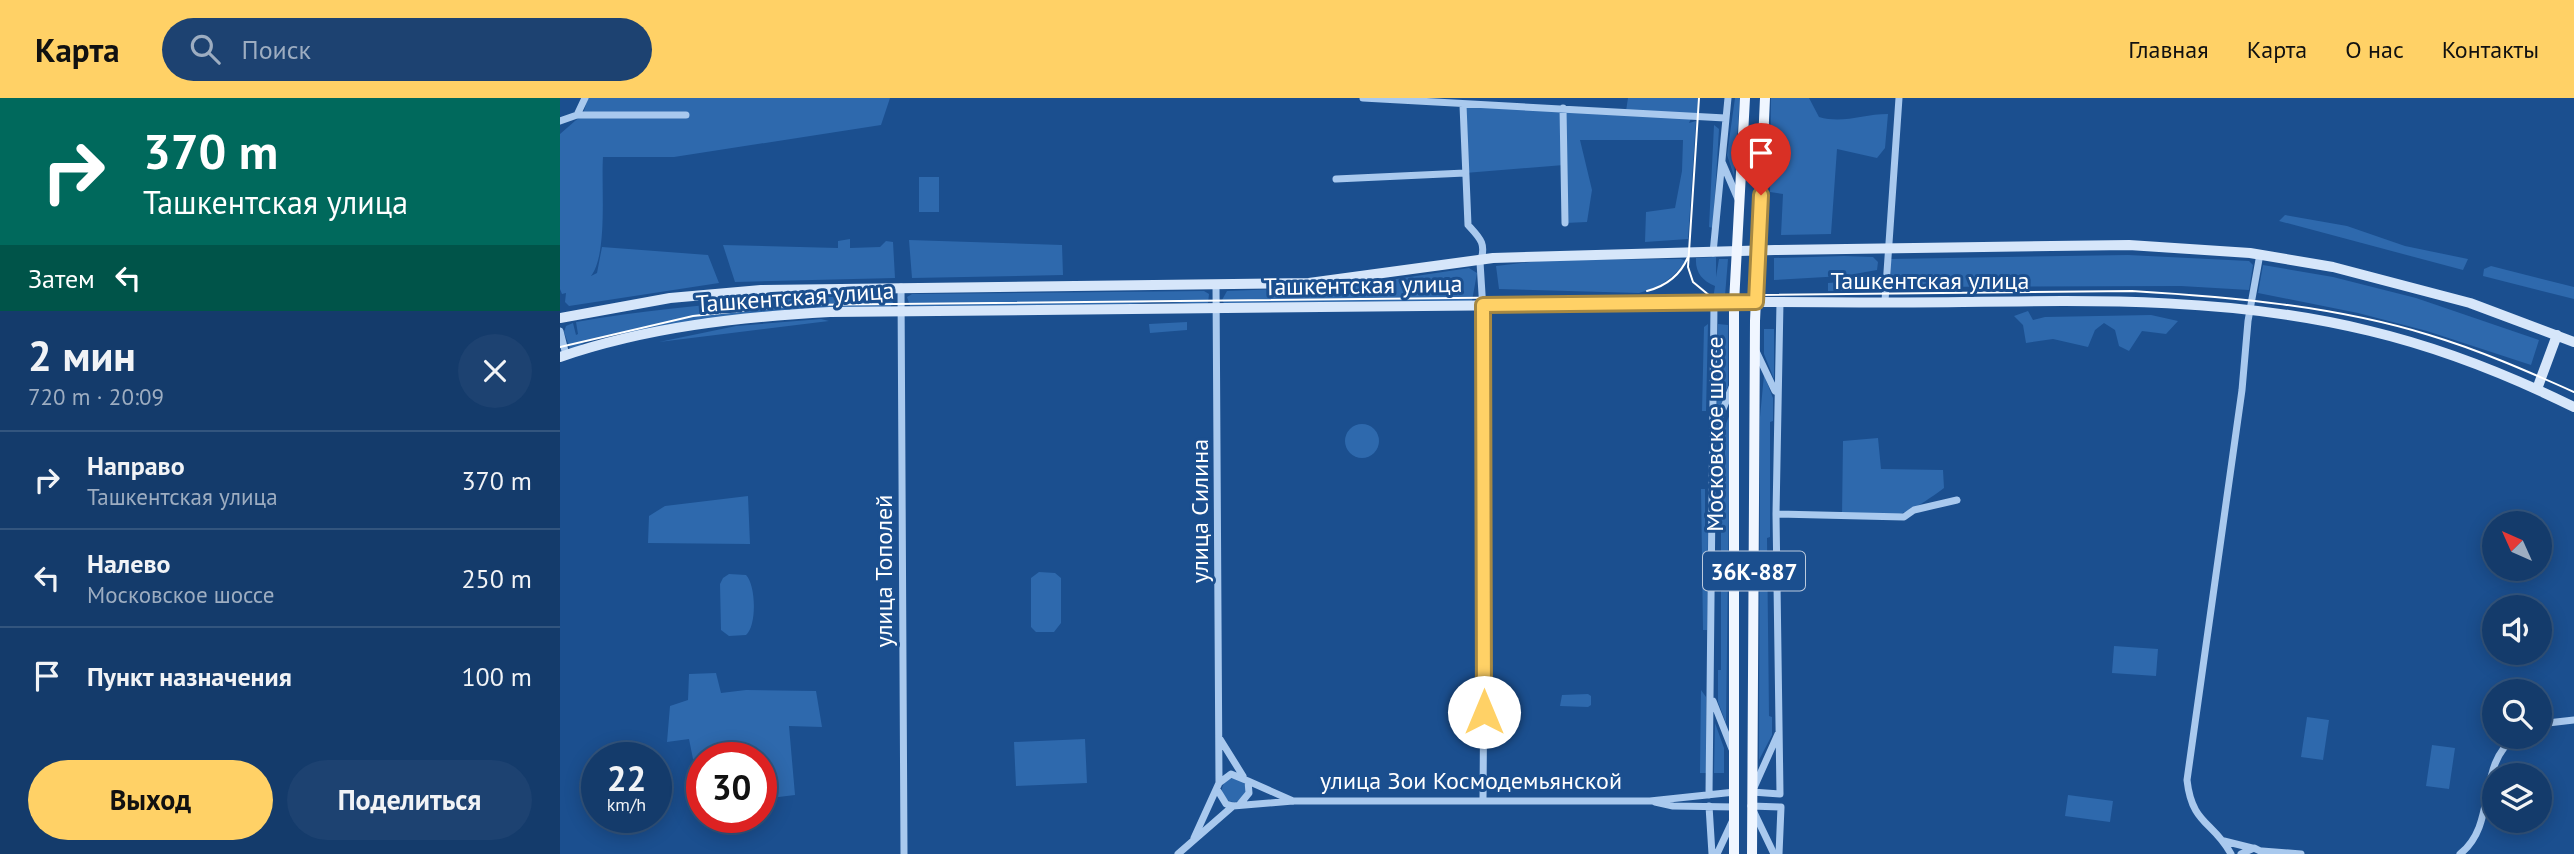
<!DOCTYPE html>
<html lang="ru">
<head>
<meta charset="utf-8">
<style>
	body { margin:0; font-family:"PT Sans",sans-serif; background:#1d4271; color:#f1f3f6; height:100vh; display:flex; flex-direction:column; font-size:26px; white-space:nowrap }
	* { box-sizing:border-box; margin:0 }
	p { font-size:23px; color:#9dadc1 }
	.icon { flex:none; width:38px; height:38px; fill:none; stroke:currentColor; stroke-width:2; stroke-linecap:round; stroke-linejoin:round }
	.map { position:relative; flex:1; overflow:hidden }
	.drawer { display:flex; flex-direction:column; background:#143b6b; width:560px }
	.drawer>* { flex:none }
	.hud { background:#00695c; color:#fff; overflow:hidden }
	.needle { width:46px; rotate:315deg }
	.tools { position:absolute; left:1922px; top:413px; display:grid; gap:14px }
	.tools a { display:grid; place-items:center; width:70px; height:70px; border-radius:50%; background:#143b6b; box-shadow:0 4px 18px #0003,0 0 0 2px #33557e; font-size:35px }
	.speed { position:absolute; left:21px; top:644px; display:flex; gap:14px; font-size:35px; font-weight:700; text-align:center }
	.speed>* { display:grid; place-content:center; width:91px; height:91px; border-radius:50%; background:#143b6b; box-shadow:0 4px 18px #0003,0 0 0 2px #33557e; line-height:1 }
	.speed small { font-size:18px; font-weight:400 }
	.speed .limit { border:10px solid #d22; background:#fff; color:#111 }
	.pin { position:absolute; display:grid; place-items:center; width:60px; height:60px; color:#fff; margin:-72px -30px; border-radius:50% 50% 50% 0; rotate:-45deg; box-shadow:0 0 7px #0007 }
	.pin .icon { rotate:45deg }
	.me { position:absolute; width:77px; margin:-38px; rotate:0deg; stroke-linejoin:round; filter:drop-shadow(0 0 5px #0008) }
	.turn { display:flex; align-items:center; gap:24px; height:147px; padding:0 28px; font-size:32px }
	.turn .icon { width:91px; height:91px; stroke-width:2.5 }
	.turn b { display:block; font-size:49px; line-height:60px }
	.then { display:flex; align-items:center; height:66px; padding:0 28px; background:#0003; gap:14px; font-size:26px }
	.round { display:grid; place-items:center; flex:none; width:74px; height:74px; border-radius:37px; background:#1d4271 }
	.head { display:flex; align-items:center; justify-content:space-between; height:119px; padding:0 28px }
	h1 { font-size:42px; font-weight:800; line-height:52px }
	.action { display:flex; gap:14px; margin-top:auto; padding:14px 28px }
	.action a { flex:1; height:80px; border-radius:42px; background:#ffd166; color:#111; font-size:28px; font-weight:800; line-height:80px; text-align:center }
	.action a+a { background:#1d4271; color:#f1f3f6 }
	ul { padding:0; list-style:none }
	li { display:flex; align-items:center; gap:21px; height:98px; padding:0 28px; border-top:2px solid #33557e }
	li div { flex:1 }
	li b { display:block; font-size:26px }
	li em { font-style:normal }
	header { display:flex; align-items:center; gap:42px; box-sizing:border-box; height:98px; padding:0 35px; background:#ffd166; color:#111 }
	header strong { font-size:33px }
	nav { display:flex; gap:38px; margin-inline-start:auto; font-size:24px }
	.search { width:490px; height:63px; background:#1d4271; display:flex; align-items:center; gap:18px; box-sizing:border-box; padding:0 24px; border-radius:38px; color:#9dadc1; font-size:26px }
	main { display:flex; flex:1; min-height:0 }
	.map>svg:first-child { display:block }
</style>
</head>
<body>
<header>
<strong>Карта</strong>
<div class="search"><svg class="icon" aria-label="search" viewBox="0 0 24 24"><circle cx="10" cy="10" r="6"/><path d="M15 15l6 6"/></svg>Поиск</div>
<nav><a>Главная</a><a>Карта</a><a>О нас</a><a>Контакты</a></nav>
</header>
<main>
<section class="drawer">
<div class="hud">
<div class="turn"><svg class="icon" aria-label="right" viewBox="0 0 24 24"><path d="M7 20v-9h11M14 6l5 5-5 5"/></svg><div><b>370 m</b>Ташкентская улица</div></div>
<div class="then">Затем<svg class="icon" aria-label="left" viewBox="0 0 24 24"><path d="M17 20v-9H6M10 6l-5 5 5 5"/></svg></div>
</div>
<div class="head"><div><h1>2 мин</h1><p>720 m · 20:09</p></div><a class="round"><svg class="icon" aria-label="close" viewBox="0 0 24 24"><path d="M6 6l12 12M18 6L6 18"/></svg></a></div>
<ul>
<li><svg class="icon" aria-label="right" viewBox="0 0 24 24"><path d="M7 20v-9h11M14 6l5 5-5 5"/></svg><div><b>Направо</b><p>Ташкентская улица</p></div><em>370 m</em></li>
<li><svg class="icon" aria-label="left" viewBox="0 0 24 24"><path d="M17 20v-9H6M10 6l-5 5 5 5"/></svg><div><b>Налево</b><p>Московское шоссе</p></div><em>250 m</em></li>
<li><svg class="icon" aria-label="arrive" viewBox="0 0 24 24"><path d="M6 21V4h12l-3 4 3 4H6"/></svg><div><b>Пункт назначения</b></div><em>100 m</em></li>
</ul>
<div class="action"><a>Выход</a><a>Поделиться</a></div>
</section>
<div class="map">
<svg width="2014" height="756" viewBox="0 0 2014 756">
	<rect width="100%" height="100%" fill="#1b4f8f"/>
	<!-- green -->
	<path fill="#2e69ad" d="M28,0H330L321,27L114,59H43C41,89 48,156 31,178L37,175L42,149L148,157L159,185L9,208L5,204L6,195L2,196L0,191V36L23,16Z
		M1068,0H1139L1138,17L1133,16L1129,25L1136,23L1128,141L1085,144L1086,114L1115,110L1122,73L1123,42H1020L1032,92L1027,124L1005,125L1004,67L905,75L903,7L1066,13Z
		M1175,0H1180L1174,78L1167,57Z
		M1211,0H1249L1259,19C1283,26 1303,16 1328,16L1325,50L1317,60L1277,51L1271,136L1221,137L1223,96L1210,94Z
		M1154,27L1159,31L1153,130L1149,129Z
		M359,79H379V114H359Z
		M1725,117L1787,128L1845,148L1908,161L1903,172L1719,123Z
		M290,141V150L320,149L326,143L333,144L335,180L175,184L163,147L278,150V143Z
		M349,142L502,147L503,177L352,180Z
		M1568,157L1689,163L1693,167L1689,192L1621,188L1331,189L1330,161Z
		M1284,158L1313,159L1318,164L1317,172L1283,178L1214,182V160Z
		M1156,159V179L1159,161H1168L1165,198L1153,201L1155,188C1142,183 1135,174 1136,160Z
		M1121,161L1126,163C1112,181 1101,189 1079,195L939,191L936,168L988,162Z
		M1703,167L1773,179L1856,200L1979,242L1971,267L1867,233L1798,215L1698,195Z
		M1931,168L2014,189V201L1923,178L1924,171Z
		M909,170L917,175L912,203L665,207L662,202L667,193L790,188Z
		M1319,181L1315,192L1268,193V185Z
		M644,193L649,196L648,205C642,208 606,202 592,204C512,212 430,209 350,208L347,199L352,196Z
		M330,197L333,205L328,212L232,214L66,238L61,235L24,244L18,251H10L4,234L6,228L13,225L16,237L18,236L16,224C122,206 223,200 330,197Z
		M1468,213L1473,222L1485,219L1591,217L1618,223L1606,236L1582,233L1569,253L1559,248L1555,232L1544,225L1535,232L1528,249L1493,241L1466,245L1463,227L1454,218Z
		M261,221L269,223L99,244L176,228Z
		M627,224V232L590,235L589,226Z
		M1148,226L1146,313H1142L1144,229Z
		M1158,226L1168,227V288L1157,317Z
		M1204,231H1214V281L1204,256Z
		M1204,277L1213,300V323L1210,324V439L1207,440L1209,618L1212,619V637L1199,662L1200,319Z
		M1170,316L1166,625L1158,604V572H1161V385L1165,384V353H1159V342Z
		M785 343a17 17 0 1 1 34 0a17 17 0 1 1-34 0Z
		M1318,340L1321,371L1383,372L1384,390C1339,423 1336,419 1282,419L1283,343Z
		M1141,391H1145V431L1148,432L1147,532H1143Z
		M188,398L190,446L88,445L89,418L105,408Z
		M479,474L495,475L501,480V525L494,534H476L471,529V480Z
		M169,476L186,477C196,487 197,528 186,537L169,538L161,532L160,486L163,480Z
		M1554,548L1598,551L1596,578L1552,575Z
		M156,575L161,595L186,592L256,593L262,629L229,628L235,697L201,701V660L133,661L129,641L107,644L110,608L128,602L129,576Z
		M1141,592L1146,599V675H1140Z
		M1028,596L1031,598V607L1028,609L1000,608L1002,597Z
		M1747,619L1769,622L1763,662L1741,659Z
		M1155,625L1164,650V675H1154Z
		M525,641L527,685L456,688L454,644Z
		M1872,647L1895,650L1889,691L1866,688Z
		M662 692a12 12 0 1 1 24 0a12 12 0 1 1-24 0Z
		M1508,697L1553,703L1550,724L1505,718Z"/>
	<g fill="none" stroke-linecap="round" stroke-linejoin="round">
		<!-- street -->
		<path stroke="#a9c9ee" stroke-width="7" d="M803,0L1165,20
			M903,7L908,127C920,140 927,146 920,164L926,260L923,703
			M1003,10L1005,125
			M17,17L25,0
			M0,23L17,17H126
			M1162,64L1178,101
			M776,81L905,75
			M1153,155L1168,0
			M341,189L344,756
			M1325,203L1339,0
			M0,233L6,257
			M1196,253L1215,293
			M1154,333L1172,289
			M1216,416L1344,419L1354,412L1397,402
			M1153,603L1172,651
			M1979,626L2014,622
			M1218,636L1192,694L1220,696L1216,416L1220,204
			M660,641L683,678
			M688,683L733,703
			M659,685L671,676L688,683L689,695L680,706
			M658,693L666,706L673,708L733,703H1090L1175,694
			M1149,697L1154,206
			M1095,704L1113,708L1175,709
			M1149,708L1152,756
			M634,740L659,685L656,186
			M1664,743L1692,750
			M1702,753L1741,756
			M618,756L673,708
			M1157,756L1172,724
			M1214,756L1191,708L1221,709L1219,756
			M1671,756C1653,723 1632,727 1627,682L1682,292L1688,223L1700,156
			M1681,756L1694,750L1706,756
			M1900,756C1938,726 1916,668 1955,639"/>
		<!-- secondary -->
		<path stroke="#d6e6fa" stroke-width="10" d="M1196,204C1265,204 1334,205 1403,204C1539,202 1677,200 1810,233C1881,250 1949,277 2014,309
			M0,220L110,200L201,192L749,185L933,160L1215,152L1569,147L1690,155L1773,169L1910,205L2014,244
			M0,259C87,229 179,219 270,214L1174,205
			M1977,291L1997,237"/>
		<!-- primary -->
		<path stroke="#f0f6ff" stroke-width="10" d="M1174,756V205L1185,0
			M1192,756L1195,223L1205,0"/>
		<!-- tram -->
		<path stroke="#fff" stroke-width="2" d="M1139,0L1128,169L1133,184L1150,198
			M1087,193C1106,188 1120,178 1128,159
			M0,249L133,218L237,207L1572,193C1672,199 1774,208 1869,237C1919,252 1967,273 2014,294"/>
	</g>
	<g fill="none" stroke-linecap="round" stroke-linejoin="round">
		<defs>
			<path id="route" d="M924,614L923,207L1196,204L1201,97"/>
		</defs>
		<!-- route casing -->
		<use href="#route" stroke="#a68842" stroke-width="18"/>
		<!-- route -->
		<use href="#route" stroke="#ffd166" stroke-width="12"/>
	</g>
	<g text-anchor="middle" dominant-baseline="central" stroke-width="6" stroke-linejoin="round" paint-order="stroke">
		<!-- shield labels -->
		<rect fill="#1b4f8f" stroke="#bbcadd" stroke-width="2" x="1143" y="453.5" width="102" height="39" rx="5"/>
		<g font-size="23" font-weight="bold" fill="#fff">
			<text x="1194" y="473">36К-887</text>
		</g>
		<!-- street labels -->
		<g font-size="24" fill="#fff" stroke="#1b4f8f">
			<text x="1370" y="182">Ташкентская улица</text>
			<text transform="translate(803 187) rotate(-1)">Ташкентская улица</text>
			<text transform="translate(235 199) rotate(-4)">Ташкентская улица</text>
			<text transform="translate(1154 336) rotate(-90)">Московское шоссе</text>
			<text transform="translate(639 413) rotate(-90)">улица Силина</text>
			<text transform="translate(323 473) rotate(-90)">улица Тополей</text>
			<text x="911" y="682">улица Зои Космодемьянской</text>
		</g>
	</g>
</svg>
<div class="tools">
<a><svg class="needle" viewBox="-14 -14 28 28"><path d="M0-13l5 13h-10z" fill="#e53935"/><path d="M0 13l5-13h-10z" fill="#9dadc1"/></svg></a>
<a><svg class="icon" aria-label="sound" viewBox="0 0 24 24"><path d="M4 9h4l5-4v14l-5-4H4zM17 9q2 3 0 6"/></svg></a>
<a><svg class="icon" aria-label="search" viewBox="0 0 24 24"><circle cx="10" cy="10" r="6"/><path d="M15 15l6 6"/></svg></a>
<a><svg class="icon" aria-label="layers" viewBox="0 0 24 24"><path d="M12 4l9 5-9 5-9-5zM3 14l9 5 9-5"/></svg></a>
</div>
<div class="speed"><div>22<small>km/h</small></div><div class="limit">30</div></div>
<div class="pin" style="left:1201px;top:97px;background:#d93025"><svg class="icon" aria-label="arrive" viewBox="0 0 24 24"><path d="M6 21V4h12l-3 4 3 4H6"/></svg></div>
<svg class="me" style="left:924px;top:614px" viewBox="-20 -20 40 40"><circle r="19" fill="#fff"/><path d="M0-13L10 11 0 6-10 11z" fill="#ffd166"/></svg>
</div>
</main>
</body>
</html>
